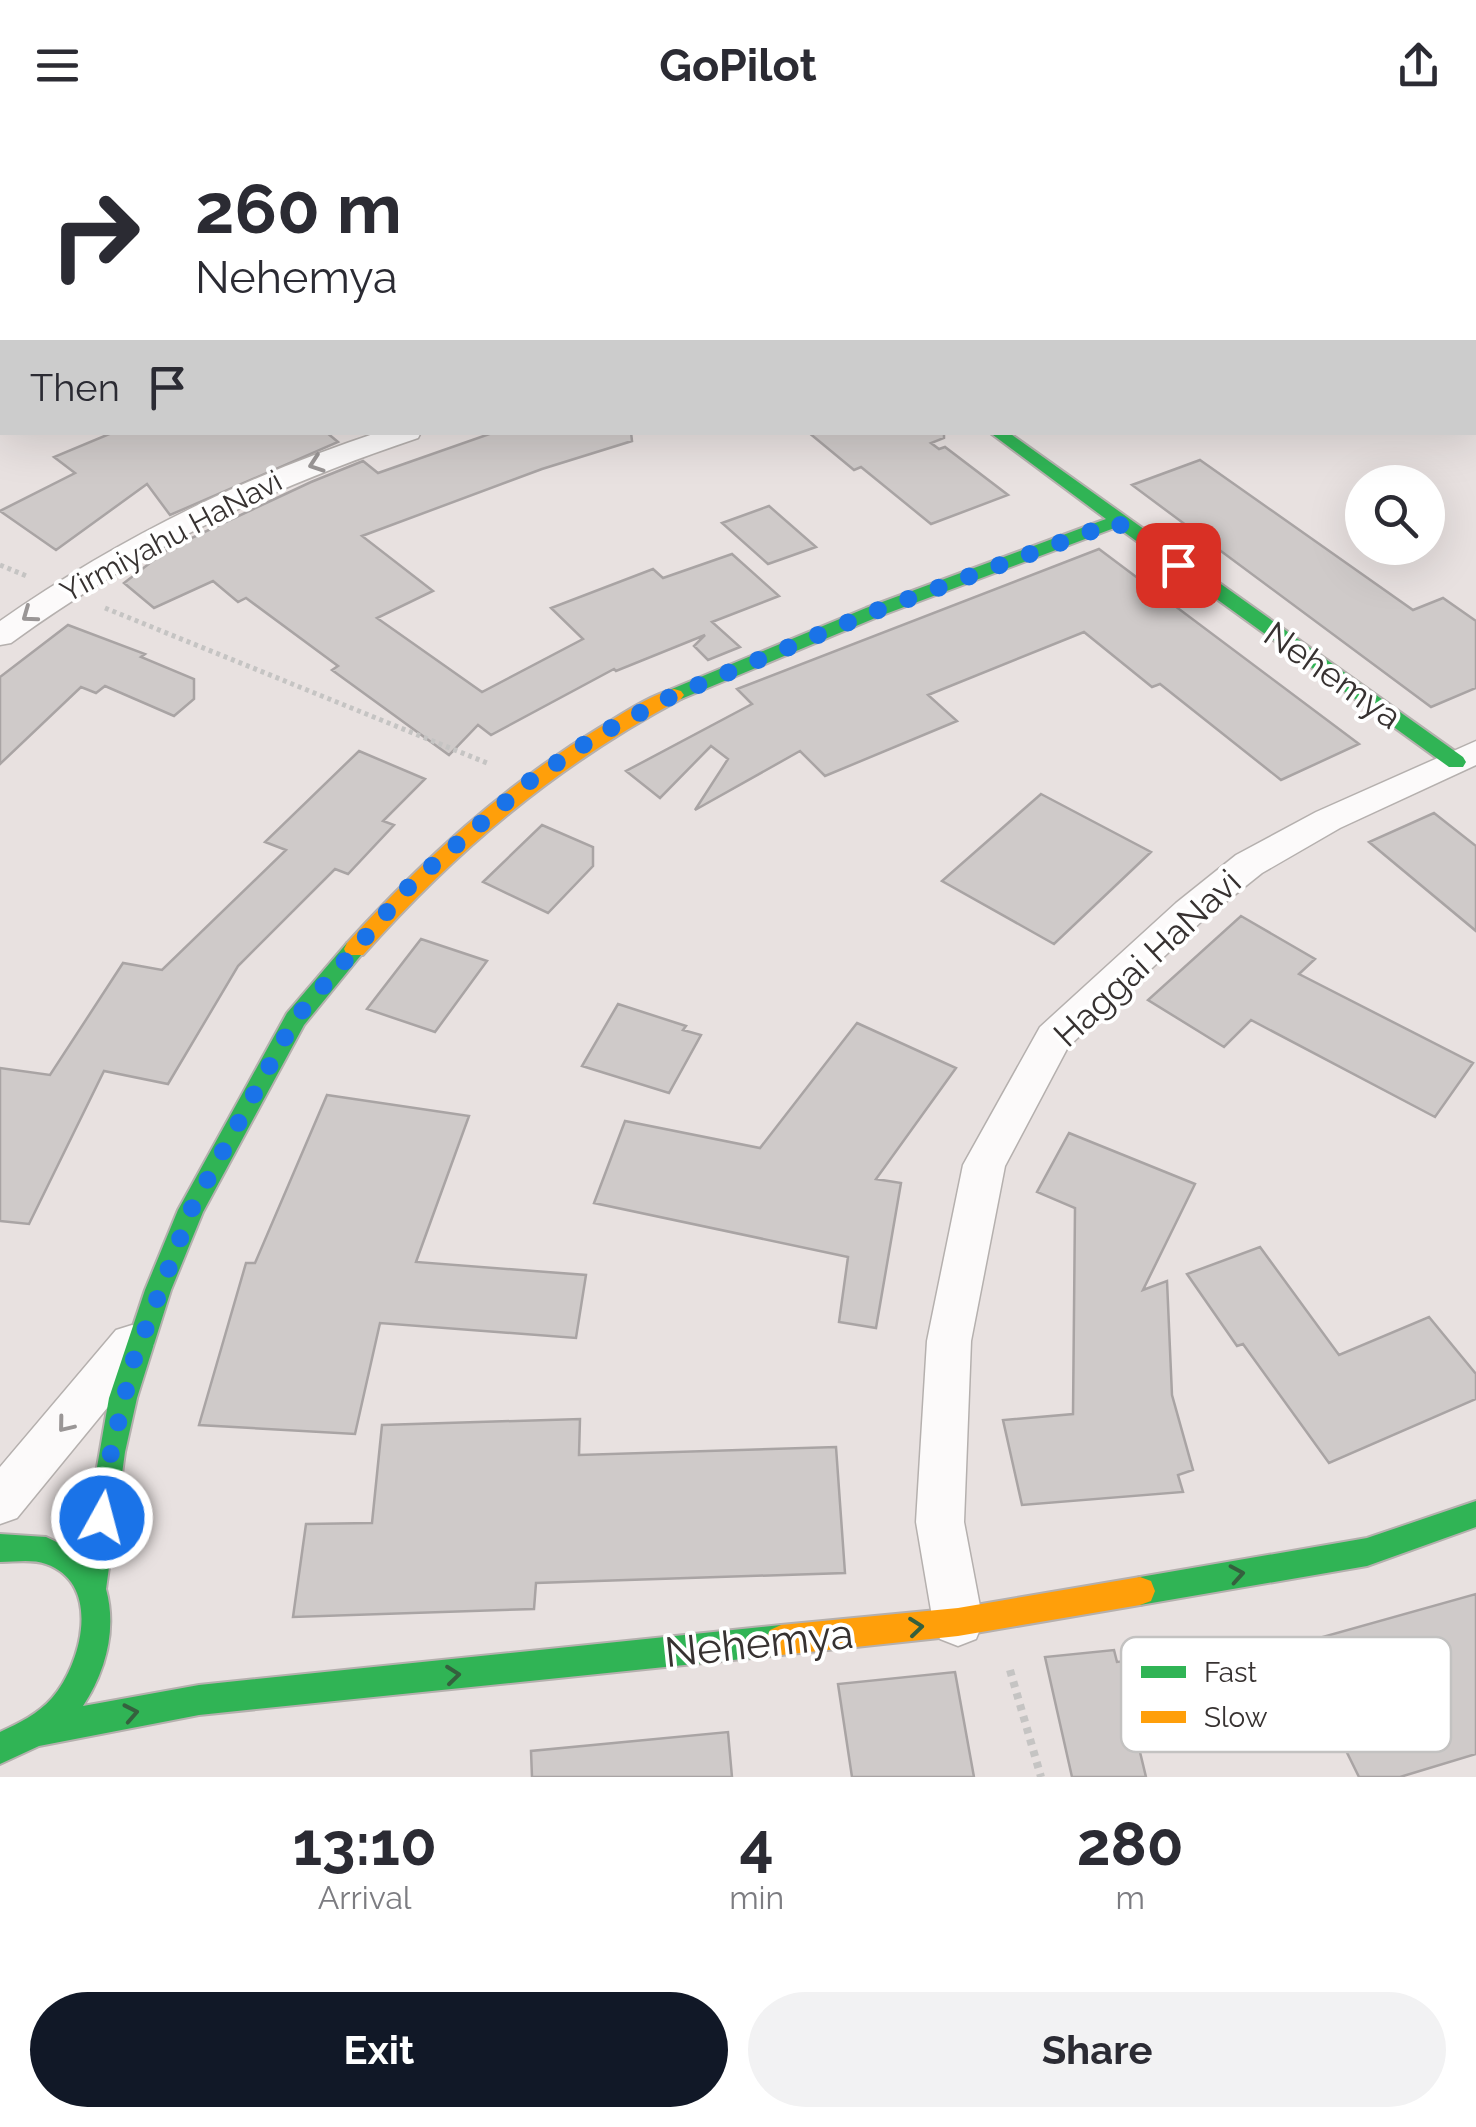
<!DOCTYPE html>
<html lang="en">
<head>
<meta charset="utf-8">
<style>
	body { margin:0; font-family:Raleway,sans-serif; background:#f2f2f3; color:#2b2b33; height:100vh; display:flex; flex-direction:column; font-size:38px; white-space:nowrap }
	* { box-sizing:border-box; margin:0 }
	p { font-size:32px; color:#7c7c81 }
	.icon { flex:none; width:55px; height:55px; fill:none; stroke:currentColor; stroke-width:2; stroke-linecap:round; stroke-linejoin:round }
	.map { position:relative; height:1647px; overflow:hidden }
	.sheet { display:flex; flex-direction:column; background:#fff; flex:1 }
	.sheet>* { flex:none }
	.guide { position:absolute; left:0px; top:0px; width:1478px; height:305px; box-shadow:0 10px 40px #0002; background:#fff; color:#2b2b33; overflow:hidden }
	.controls { position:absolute; left:1345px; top:335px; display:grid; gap:20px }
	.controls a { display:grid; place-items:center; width:100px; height:100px; border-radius:50%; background:#fff; box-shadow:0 10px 40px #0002; font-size:50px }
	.pin { position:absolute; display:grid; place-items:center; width:85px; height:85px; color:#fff; margin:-42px; border-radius:20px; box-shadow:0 5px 15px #0006 }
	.me { position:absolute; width:110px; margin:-55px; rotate:7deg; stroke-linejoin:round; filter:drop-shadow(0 0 8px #0008) }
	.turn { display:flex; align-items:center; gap:35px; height:210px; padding:0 30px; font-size:45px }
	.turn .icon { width:130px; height:130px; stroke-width:2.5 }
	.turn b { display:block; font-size:70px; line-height:85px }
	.then { display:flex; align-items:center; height:95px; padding:0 30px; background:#0003; gap:20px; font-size:38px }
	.eta { display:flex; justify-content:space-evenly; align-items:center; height:170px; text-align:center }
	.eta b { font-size:60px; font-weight:700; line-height:70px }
	.action { display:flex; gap:20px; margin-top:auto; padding:20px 30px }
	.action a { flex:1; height:115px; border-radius:60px; background:#111827; color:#fff; font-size:40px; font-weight:700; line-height:115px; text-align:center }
	.action a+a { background:#f2f2f3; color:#2b2b33 }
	header { display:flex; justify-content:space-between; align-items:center; height:130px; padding:0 30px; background:#fff; font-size:45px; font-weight:700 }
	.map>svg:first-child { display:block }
</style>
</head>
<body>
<header><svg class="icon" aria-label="menu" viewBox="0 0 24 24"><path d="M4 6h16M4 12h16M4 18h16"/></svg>GoPilot<svg class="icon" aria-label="share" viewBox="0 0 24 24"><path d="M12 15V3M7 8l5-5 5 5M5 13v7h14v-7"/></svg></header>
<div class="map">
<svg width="1476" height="1647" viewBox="0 0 1476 1647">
	<rect width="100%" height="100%" fill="#e8e1e0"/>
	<!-- building -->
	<path fill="#cfcac9" stroke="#a9a4a4" stroke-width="2.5" d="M114,302H326L338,312L170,385L147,354L56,420L0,381L75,343L54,327Z
		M495,302H631L632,311L542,339L362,406L433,461L377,488L482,562L583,509L551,478L653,439L663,448L732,424L779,466L712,492L740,517L708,530L694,516L705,505L616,541L614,539L491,605L478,595L449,625L332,540L338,536L246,468L238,472L213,451L154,478L124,453L168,419L311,352L363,331L378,343Z
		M808,302H944V308L931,313L939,319L945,317L1008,365L931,394L861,337L854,340Z
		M1200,330L1413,480L1443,468L1476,491V558L1431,577L1132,355Z
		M769,376L816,417L768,434L722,393Z
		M1099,419L1359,614L1281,650L1160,554L1152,557L1084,502L928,565L957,591L825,646L800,621L695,680L728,629L711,616L660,668L626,641L752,574L737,559Z
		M68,495L145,524L141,527L194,549V569L174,586L105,556L96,563L81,557L0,634V547Z
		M359,621L425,649L383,691L394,695L348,744L335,739L238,836L168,954L104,941L29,1094L0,1091V938L50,945L123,833L162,840L286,720L265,712Z
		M1041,664L1151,722L1054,814L942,751Z
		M1434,683L1476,716V801L1369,712Z
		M542,695L593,717V736L548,783L483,752Z
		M1241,786L1315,829L1299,844L1473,933L1435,987L1251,890L1224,917L1148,870Z
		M421,809L487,831L435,902L367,879Z
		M618,874L686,896L683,900L701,905L669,963L582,936Z
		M857,893L956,938L876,1049L901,1053L876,1198L839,1192L848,1127L594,1073L625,991L760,1018Z
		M327,965L469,986L416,1132L586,1145L576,1208L380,1193L355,1304L199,1295L246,1133H255Z
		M1069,1003L1195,1054L1143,1160L1167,1151L1172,1265L1193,1340L1178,1345L1183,1362L1022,1375L1003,1290L1073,1284L1075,1078L1037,1062Z
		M1260,1117L1339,1225L1429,1187L1476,1244V1269L1329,1333L1243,1214L1237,1216L1187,1144Z
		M580,1289L579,1325L836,1317L845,1443L536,1453L534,1479L293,1487L306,1394L372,1393L382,1295Z
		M1476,1464V1624L1400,1647H1359L1294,1515Z
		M1114,1520L1117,1532L1231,1521L1258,1609L1140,1622L1146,1647H1072L1045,1527Z
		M955,1542L974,1647H852L838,1554Z
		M728,1602L732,1647H532L531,1621Z"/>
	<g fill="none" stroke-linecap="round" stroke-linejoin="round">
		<defs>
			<path id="street" d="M846,0H871L872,2H848Z
				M1116,0H1142L1143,2H1118Z
				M1475,89H1476V103H1475Z
				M0,155H2V169H0Z
				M1475,211H1476V228H1475Z
				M379,302H421L418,308C269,358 139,420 11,513L0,515V491C117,409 243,347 379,302Z
				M1476,611V635L1340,698L1262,743L1202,791L1068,917L1005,1036L971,1211L964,1392L983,1492L976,1509L958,1516L940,1509L933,1492L916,1392L927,1211L963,1035L1040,897L1176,773L1236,725L1316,682Z
				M132,1195L148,1200L154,1214L148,1228L17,1388L0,1394V1337L116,1200Z"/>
			<path id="fast" d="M581,0H596L598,2H583Z
				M989,302H1008L1463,627L1466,632L1463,637H1449L1117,397L880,486L681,569H667L664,565L667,561L866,478L1106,389Z
				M355,811L366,819L304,895L203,1082L171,1160L137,1268L125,1322L106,1459C117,1499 106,1541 83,1576L199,1555L781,1495L792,1500L796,1510L792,1520L781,1525L199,1585L39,1616L0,1634V1602C19,1593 38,1584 52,1568C81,1535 103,1454 46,1434C32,1429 15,1432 0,1432V1404L46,1407L82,1424L109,1268L145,1160L178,1080L287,883L347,813Z
				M1476,1371V1397L1367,1436L1140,1475L1129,1471L1125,1461L1129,1451L1140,1447L1367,1408Z"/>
			<path id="slow" d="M674,559L681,561L684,565L681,569C557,635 456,720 363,825H347L344,819L347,813C422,731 503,656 599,598C622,584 648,566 674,559Z
				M1140,1447L1151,1451L1155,1461L1151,1471L1140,1475L958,1506L781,1525L770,1520L766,1510L770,1500L781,1495L958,1478Z"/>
		</defs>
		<!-- street casing -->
		<use href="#street" stroke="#b5b0ae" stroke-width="3"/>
		<!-- fast casing -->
		<use href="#fast" stroke="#b5b0ae" stroke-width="4"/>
		<!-- slow casing -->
		<use href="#slow" stroke="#b5b0ae" stroke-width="4"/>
		<!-- path-far1 -->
		<path stroke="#c5c4c3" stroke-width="5" stroke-dasharray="4 4" stroke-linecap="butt" d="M0,435L29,447
			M105,478L487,633"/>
		<!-- path -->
		<path stroke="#c5c4c3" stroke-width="8" stroke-dasharray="6 6" stroke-linecap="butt" d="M1010,1540L1041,1647"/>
		<!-- street -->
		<use href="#street" fill="#fcfafa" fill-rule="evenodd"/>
		<!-- fast -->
		<use href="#fast" fill="#30b455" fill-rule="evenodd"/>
		<!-- slow -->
		<use href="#slow" fill="#ff9f0a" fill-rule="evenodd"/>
	</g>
	<!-- one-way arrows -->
	<defs><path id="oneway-chevron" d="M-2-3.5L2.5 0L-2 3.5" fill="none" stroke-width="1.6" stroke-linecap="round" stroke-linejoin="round" transform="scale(2.5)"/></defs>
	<g stroke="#9a9696">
		<use href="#oneway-chevron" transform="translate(316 334) rotate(161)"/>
		<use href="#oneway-chevron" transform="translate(29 485) rotate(144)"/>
		<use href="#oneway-chevron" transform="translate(65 1295) rotate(129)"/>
	</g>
	<g stroke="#35603e">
		<use href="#oneway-chevron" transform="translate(1237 1444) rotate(-10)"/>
		<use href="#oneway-chevron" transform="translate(916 1497) rotate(-6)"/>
		<use href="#oneway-chevron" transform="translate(453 1545) rotate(-6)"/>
		<use href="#oneway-chevron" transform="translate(131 1583) rotate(-11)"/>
	</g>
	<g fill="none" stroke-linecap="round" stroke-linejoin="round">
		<!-- route -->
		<path stroke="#1a73e8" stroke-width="18" stroke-dasharray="0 32.4" d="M102,1388L111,1322L133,1232L191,1080L295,889L411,754L530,651L598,605L672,566L873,482L1116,392L1178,435"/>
	</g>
	<g text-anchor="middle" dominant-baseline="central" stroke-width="8" stroke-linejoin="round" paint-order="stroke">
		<!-- far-street labels -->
		<g font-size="30" fill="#373231" stroke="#fff">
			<text transform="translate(171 406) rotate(-28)">Yirmiyahu HaNavi</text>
		</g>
		<!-- street labels -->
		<g font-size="35" fill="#373231" stroke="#fff">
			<text transform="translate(1333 545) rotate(35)">Nehemya</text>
			<text transform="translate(1147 828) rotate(-43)">Haggai HaNavi</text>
		</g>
		<!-- near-street labels -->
		<g font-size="42" fill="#373231" stroke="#fff">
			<text transform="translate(759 1513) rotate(-6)">Nehemya</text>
		</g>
	</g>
	<!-- legend -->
	<rect x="1121" y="1507" width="330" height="115" rx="15" fill="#fff" stroke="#c3c2c1" stroke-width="2.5"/>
	<rect x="1141" y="1536" width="45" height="12" fill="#30b455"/>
	<rect x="1141" y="1581" width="45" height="12" fill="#ff9f0a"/>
	<g font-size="28" fill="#373231">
		<text x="1204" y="1552">Fast</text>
		<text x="1204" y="1597">Slow</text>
	</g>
</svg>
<div class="controls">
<a><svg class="icon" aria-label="search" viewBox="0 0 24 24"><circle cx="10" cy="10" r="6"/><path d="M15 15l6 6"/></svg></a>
</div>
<div class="pin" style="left:1178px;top:435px;background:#d93025"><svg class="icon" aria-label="arrive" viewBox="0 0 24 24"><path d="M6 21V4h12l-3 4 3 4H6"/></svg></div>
<svg class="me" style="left:102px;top:1388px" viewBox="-20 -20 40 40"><circle r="17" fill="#1a73e8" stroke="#fff" stroke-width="3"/><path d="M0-11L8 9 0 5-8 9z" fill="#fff"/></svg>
<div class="guide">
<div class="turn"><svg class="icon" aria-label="right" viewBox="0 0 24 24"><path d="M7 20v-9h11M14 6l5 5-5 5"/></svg><div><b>260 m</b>Nehemya</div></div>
<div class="then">Then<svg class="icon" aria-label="arrive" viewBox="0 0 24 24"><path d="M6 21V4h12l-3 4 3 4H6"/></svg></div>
</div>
</div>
<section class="sheet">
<div class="eta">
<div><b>13:10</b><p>Arrival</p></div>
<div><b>4</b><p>min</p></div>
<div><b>280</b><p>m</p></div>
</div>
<div class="action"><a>Exit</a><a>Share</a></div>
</section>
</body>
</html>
